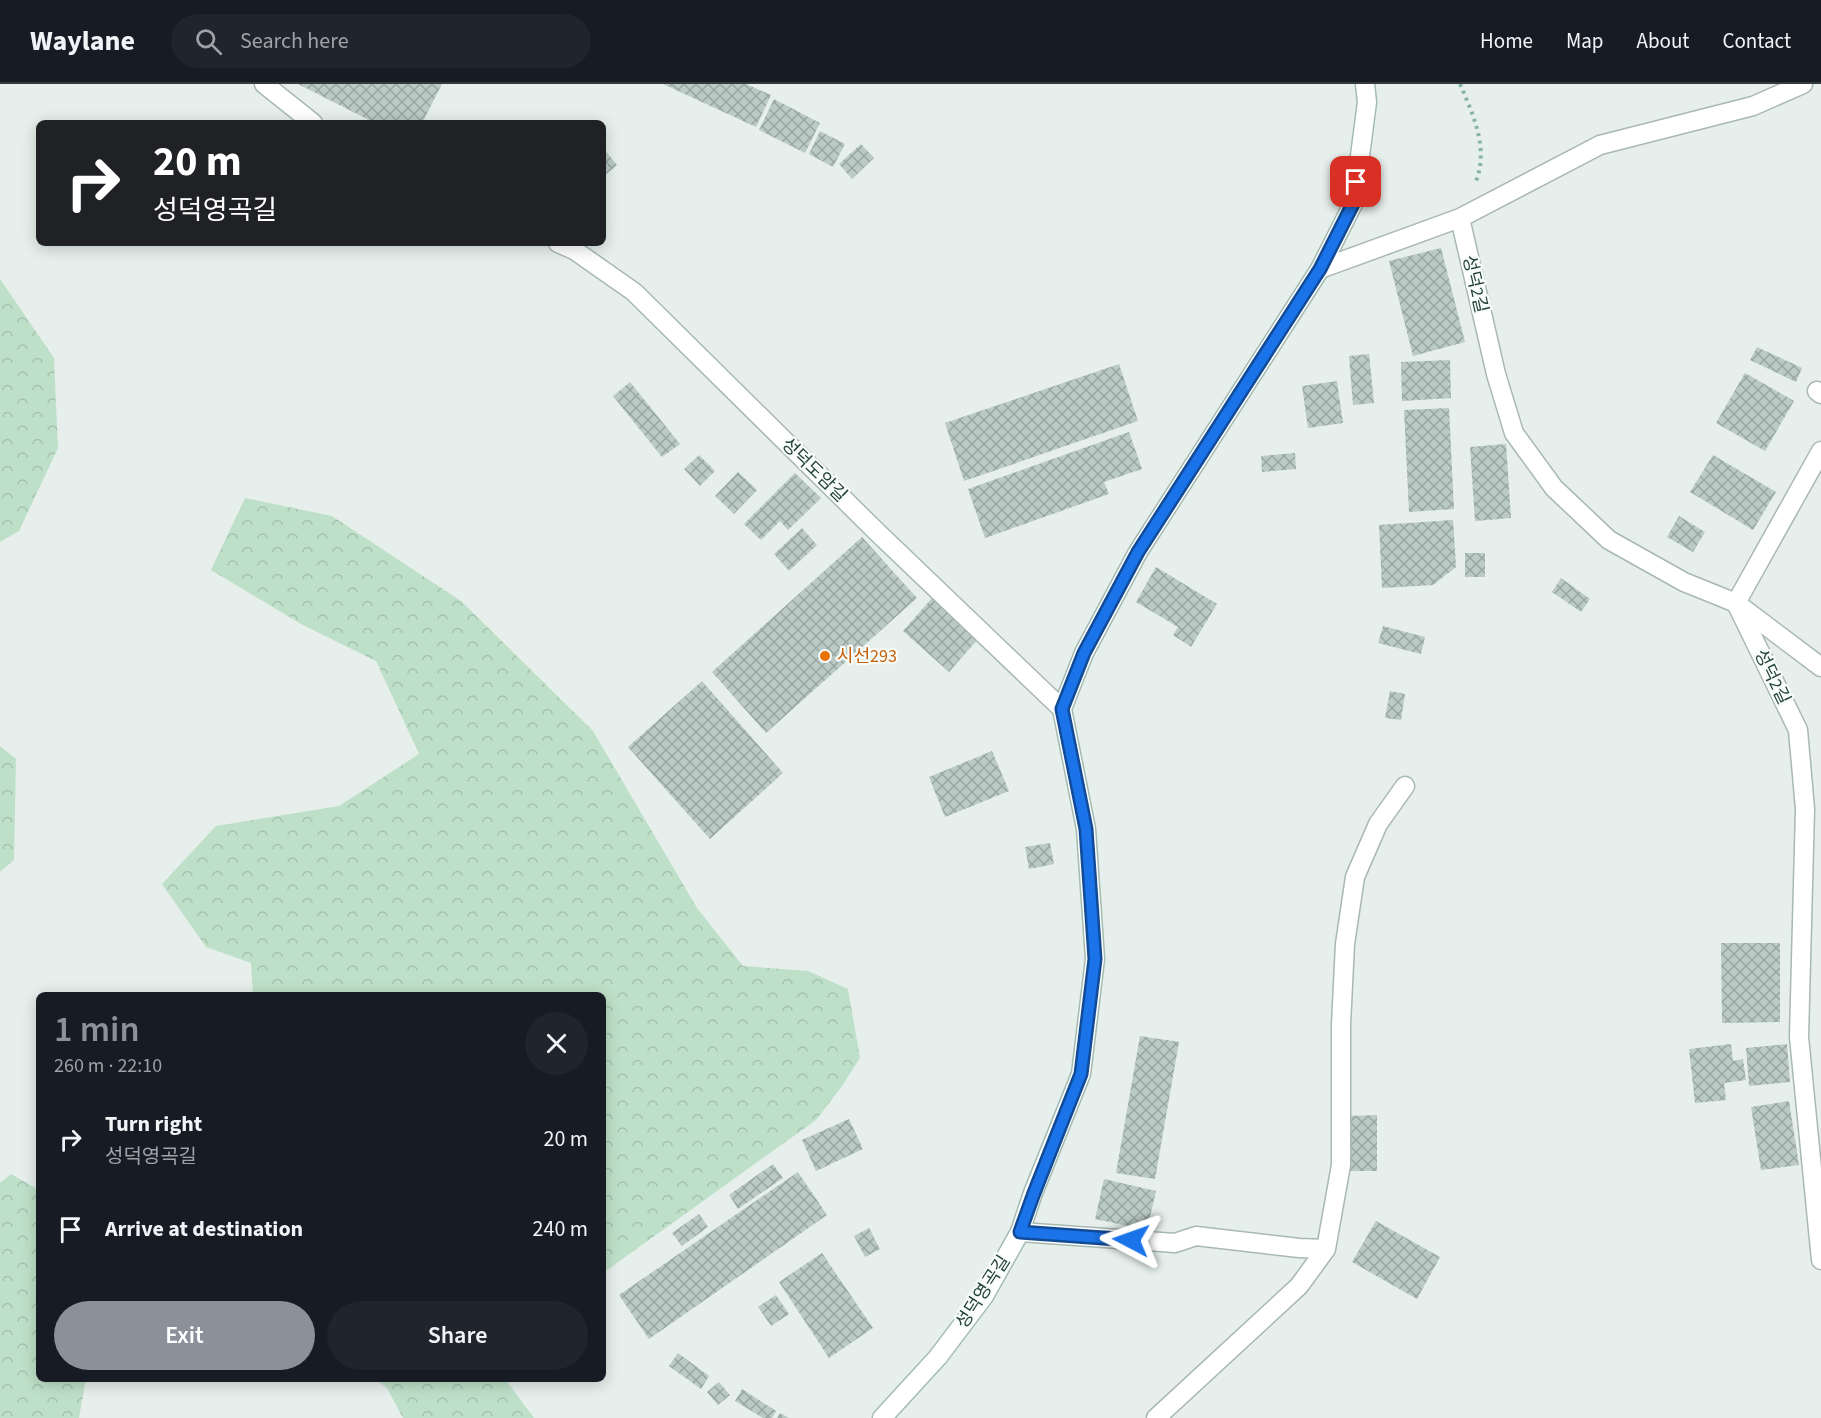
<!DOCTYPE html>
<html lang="en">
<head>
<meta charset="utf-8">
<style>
	body { margin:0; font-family:"Source Sans 3","Noto Sans KR",sans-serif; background:#20242c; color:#f1f3f6; height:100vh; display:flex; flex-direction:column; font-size:22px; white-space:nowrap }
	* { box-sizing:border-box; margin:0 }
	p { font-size:20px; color:#9ea1a6 }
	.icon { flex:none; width:33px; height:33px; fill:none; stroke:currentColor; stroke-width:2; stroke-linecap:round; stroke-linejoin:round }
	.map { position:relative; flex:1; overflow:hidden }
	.sheet { position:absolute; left:36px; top:908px; width:570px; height:390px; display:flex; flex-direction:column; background:#171b24; border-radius:9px; box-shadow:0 3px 15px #0003 }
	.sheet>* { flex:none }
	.guide { position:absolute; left:36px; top:36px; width:570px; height:126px; border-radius:9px; box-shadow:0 3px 15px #0003; background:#202124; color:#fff; overflow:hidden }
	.pin { position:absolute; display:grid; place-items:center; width:51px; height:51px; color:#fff; margin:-26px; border-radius:12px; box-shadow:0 3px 9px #0006 }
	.me { position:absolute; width:66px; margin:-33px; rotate:274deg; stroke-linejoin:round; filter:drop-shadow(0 0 4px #0008) }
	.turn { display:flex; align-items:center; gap:21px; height:126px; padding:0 18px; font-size:27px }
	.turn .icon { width:78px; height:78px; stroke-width:2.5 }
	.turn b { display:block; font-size:42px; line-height:51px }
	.round { display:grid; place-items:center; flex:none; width:63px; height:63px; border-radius:32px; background:#20242c }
	.head { display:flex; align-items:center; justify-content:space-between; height:102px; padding:0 18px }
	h1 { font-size:36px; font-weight:600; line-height:45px; color:#8c9099 }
	.cta { display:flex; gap:12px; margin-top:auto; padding:12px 18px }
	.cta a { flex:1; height:69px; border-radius:36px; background:#8c9099; color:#fff; font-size:24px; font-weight:600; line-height:69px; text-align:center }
	.cta a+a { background:#20242c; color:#f1f3f6 }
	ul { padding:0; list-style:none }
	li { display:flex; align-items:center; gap:18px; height:90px; padding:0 18px }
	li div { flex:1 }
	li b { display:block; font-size:22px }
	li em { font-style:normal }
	header { display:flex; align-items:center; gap:36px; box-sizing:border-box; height:84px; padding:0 30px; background:#171b24; border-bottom:2px solid #363941 }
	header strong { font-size:28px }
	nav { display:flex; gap:33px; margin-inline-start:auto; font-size:21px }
	.search { width:420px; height:54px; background:#20242c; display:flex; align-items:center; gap:15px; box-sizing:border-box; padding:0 21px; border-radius:33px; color:#9ea1a6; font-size:22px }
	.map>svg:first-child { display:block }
</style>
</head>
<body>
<header>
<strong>Waylane</strong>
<div class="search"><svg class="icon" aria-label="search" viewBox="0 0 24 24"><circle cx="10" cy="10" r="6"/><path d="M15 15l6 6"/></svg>Search here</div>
<nav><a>Home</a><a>Map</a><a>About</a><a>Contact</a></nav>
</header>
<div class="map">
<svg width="1821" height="1334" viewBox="0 0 1821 1334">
	<defs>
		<pattern id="forest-crowns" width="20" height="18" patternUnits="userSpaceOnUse" patternTransform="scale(1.5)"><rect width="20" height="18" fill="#bfe0c8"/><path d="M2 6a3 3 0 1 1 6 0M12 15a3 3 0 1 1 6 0" fill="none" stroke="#a4c1ad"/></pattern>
		<pattern id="building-cross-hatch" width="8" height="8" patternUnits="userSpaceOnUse" patternTransform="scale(1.5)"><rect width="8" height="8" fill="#bbcac4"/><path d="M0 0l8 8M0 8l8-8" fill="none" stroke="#98a6a0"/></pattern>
	</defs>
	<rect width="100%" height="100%" fill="#e6efeb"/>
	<!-- forest -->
	<path fill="url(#forest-crowns)" d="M0,195L54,274L58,364L19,447L0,458Z
		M245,414L332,432L461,517L593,647L697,824L743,882L808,887L848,905L860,974L842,1002L816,1036L603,1189V910H253L251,879L206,863L162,800L216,742L339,722L419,670L376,577L301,540L211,486Z
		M0,662L16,675L14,776L0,788Z
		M11,1090L39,1106V1294L86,1295L79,1334H0V1099Z
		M375,1295H509L508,1299L534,1334H403L387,1304Z"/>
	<!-- building -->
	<path fill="url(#building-cross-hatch)" d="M298,0H442L422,39H375Z
		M663,0H746L771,11L756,43Z
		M774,15L820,39L805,69L759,46Z
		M820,47L845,60L833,83L809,70Z
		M861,60L874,74L852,95L839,80Z
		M604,65L617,81L603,93V66Z
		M1441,164L1465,258L1413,272L1389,177Z
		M1757,263L1802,284L1796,298L1750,276Z
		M1369,270L1374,319L1353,321L1349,272Z
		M1450,276L1451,314L1402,317L1401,278Z
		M1119,280L1138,337L964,397L945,339Z
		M1745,289L1794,317L1765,367L1716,339Z
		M1337,297L1343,339L1308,344L1302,302Z
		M630,298L680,360L662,373L613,312Z
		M1449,324L1454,425L1409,428L1404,326Z
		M1129,348L1142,385L1104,398L1109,410L985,454L968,405Z
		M1506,360L1511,434L1475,437L1470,363Z
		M1295,369L1296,385L1262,388L1261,372Z
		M699,371L715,387L700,402L684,385Z
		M1713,371L1776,408L1753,446L1690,408Z
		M738,388L757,406L734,430L715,412Z
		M795,389L821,414L788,446L780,437L761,456L744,440Z
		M1679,432L1705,448L1693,468L1667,453Z
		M1453,436L1456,483L1433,501L1382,504L1379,441Z
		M802,444L817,461L789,487L774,470Z
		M862,453L917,514L766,649L712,588Z
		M1465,469H1485V493H1465Z
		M1156,483L1217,520L1191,563L1173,551L1178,543L1136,518Z
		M1561,494L1590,515L1581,528L1552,508Z
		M932,514L978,555L949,588L903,547Z
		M1383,542L1425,553L1421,570L1378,559Z
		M702,597L783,689L710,755L628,663Z
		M1390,607L1405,610L1401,636L1385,634Z
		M992,667L1009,707L945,733L929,693Z
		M1050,759L1054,780L1029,785L1025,763Z
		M1721,859H1780V938L1722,939Z
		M1140,952L1179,958L1155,1095L1116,1089Z
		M1731,960L1733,977L1743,975L1746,996L1724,999L1726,1016L1695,1019L1689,965Z
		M1787,960L1790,998L1749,1002L1746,964Z
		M1789,1017L1799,1081L1761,1086L1751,1023Z
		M1377,1031V1087H1349V1032Z
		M849,1035L863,1065L816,1087L802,1056Z
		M773,1080L783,1094L738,1125L729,1111Z
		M798,1088L827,1131L649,1255L619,1211Z
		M1104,1095L1156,1107L1147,1146L1095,1135Z
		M699,1130L708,1143L682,1162L672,1149Z
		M1376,1137L1440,1173L1417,1215L1352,1178Z
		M869,1144L880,1165L865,1173L854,1152Z
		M822,1169L873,1244L829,1274L779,1198Z
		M776,1211L789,1230L771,1242L758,1223Z
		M678,1269L709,1292L701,1305L669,1282Z
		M719,1298L730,1311L718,1321L707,1308Z
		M742,1305L776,1327L772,1334H763L735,1317Z
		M780,1329L789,1334H777Z"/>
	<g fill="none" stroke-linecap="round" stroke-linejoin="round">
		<defs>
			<path id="minor" d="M264,0L313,39
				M1460,134L1496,290L1514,349L1554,404L1609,456L1684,498L1736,519L1798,646L1805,725L1799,953L1821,1176
				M558,159L574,166L634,208L878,449L1062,625
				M1320,185L1460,134L1600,61L1753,22L1803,0
				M1817,307L1821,310
				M1821,367L1736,519L1821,583
				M1020,1148L1175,1159L1196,1152L1299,1164L1326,1165L1341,1081V941L1345,860L1355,793L1378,740L1405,702
				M1156,1334L1299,1202L1326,1165"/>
			<path id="secondary" d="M882,1334L938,1273L984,1212L1020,1148L1033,1109L1081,990L1095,875L1086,745L1062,625L1084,569L1138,468L1320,185L1354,118L1367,18L1365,0"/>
		</defs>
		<!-- minor casing -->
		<use href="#minor" stroke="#a8b8b2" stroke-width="21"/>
		<!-- secondary casing -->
		<use href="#secondary" stroke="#a4bbb3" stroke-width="21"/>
		<!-- path -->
		<path stroke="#86b3a5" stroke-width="4" stroke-dasharray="3 4.5" stroke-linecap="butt" d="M1460,0C1473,30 1489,65 1476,97"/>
		<!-- minor -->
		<use href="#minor" stroke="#fff" stroke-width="18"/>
		<!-- secondary -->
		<use href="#secondary" stroke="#fff" stroke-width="18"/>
	</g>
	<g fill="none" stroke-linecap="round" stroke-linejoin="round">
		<defs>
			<path id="route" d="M1131,1156L1020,1148L1034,1109L1081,990L1095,875L1086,745L1062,625L1084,569L1138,468L1320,185L1354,118L1356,98"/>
		</defs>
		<!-- route casing -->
		<use href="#route" stroke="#114b97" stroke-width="15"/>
		<!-- route -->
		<use href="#route" stroke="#1a73e8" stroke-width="10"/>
	</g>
	<!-- markers -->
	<circle fill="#e8710a" stroke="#f7fbf9" stroke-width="2" cx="825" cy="572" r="6"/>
	<g text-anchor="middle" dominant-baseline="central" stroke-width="4.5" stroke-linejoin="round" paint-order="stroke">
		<!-- street labels -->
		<g font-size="18" fill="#24423a" stroke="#f7fbf9">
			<text transform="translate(1475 200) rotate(77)">성덕2길</text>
			<text transform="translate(814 386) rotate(44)">성덕도암길</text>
			<text transform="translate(1772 593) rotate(64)">성덕2길</text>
			<text transform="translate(983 1208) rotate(-57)">성덕영곡길</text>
		</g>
		<!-- food labels -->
		<g font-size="18" fill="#c56008" stroke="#f7fbf9" text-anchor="start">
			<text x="837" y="572">시선293</text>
		</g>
	</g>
</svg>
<div class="pin" style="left:1356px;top:98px;background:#d93025"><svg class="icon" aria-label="arrive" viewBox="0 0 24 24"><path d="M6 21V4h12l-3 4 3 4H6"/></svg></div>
<svg class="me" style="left:1131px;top:1156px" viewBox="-20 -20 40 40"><path d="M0-17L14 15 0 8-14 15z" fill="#1a73e8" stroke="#fff" stroke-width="4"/></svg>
<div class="guide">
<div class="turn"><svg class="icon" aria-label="right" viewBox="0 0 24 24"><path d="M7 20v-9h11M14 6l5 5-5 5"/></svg><div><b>20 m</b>성덕영곡길</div></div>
</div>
<section class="sheet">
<div class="head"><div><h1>1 min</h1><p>260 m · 22:10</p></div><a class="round"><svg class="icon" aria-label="close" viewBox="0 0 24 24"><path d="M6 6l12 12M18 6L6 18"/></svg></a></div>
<ul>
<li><svg class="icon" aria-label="right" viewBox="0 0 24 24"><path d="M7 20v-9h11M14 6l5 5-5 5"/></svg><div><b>Turn right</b><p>성덕영곡길</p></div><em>20 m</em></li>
<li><svg class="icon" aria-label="arrive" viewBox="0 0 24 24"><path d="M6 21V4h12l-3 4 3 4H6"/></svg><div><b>Arrive at destination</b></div><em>240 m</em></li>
</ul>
<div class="cta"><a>Exit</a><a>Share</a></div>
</section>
</div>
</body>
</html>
